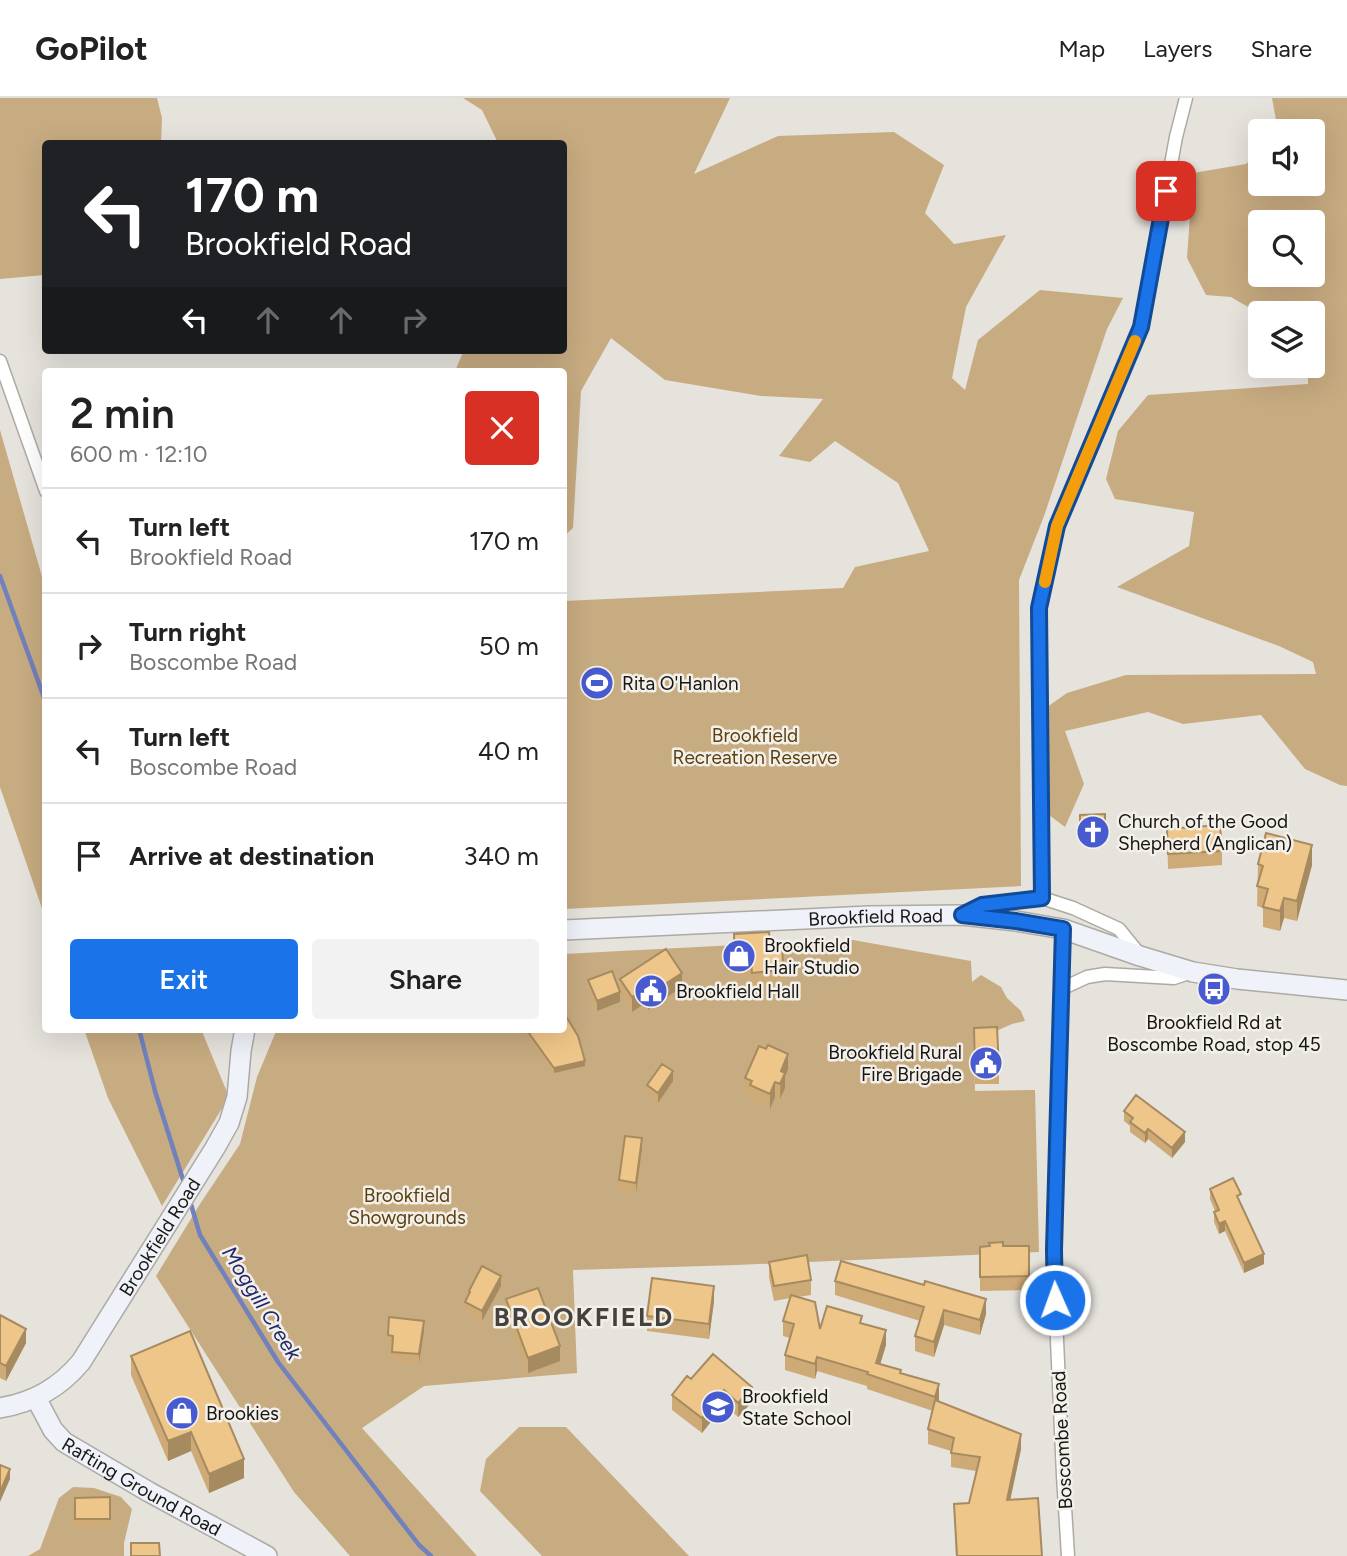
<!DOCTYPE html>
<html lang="en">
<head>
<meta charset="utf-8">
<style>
	body { margin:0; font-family:Figtree,sans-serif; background:#f2f2f2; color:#222; height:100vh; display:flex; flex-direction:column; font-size:26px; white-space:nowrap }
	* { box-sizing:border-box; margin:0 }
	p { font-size:23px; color:#767676 }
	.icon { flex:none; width:38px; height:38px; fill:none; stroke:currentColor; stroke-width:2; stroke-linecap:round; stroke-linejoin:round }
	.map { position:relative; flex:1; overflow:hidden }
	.sheet { position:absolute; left:42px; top:270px; width:525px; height:665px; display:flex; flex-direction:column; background:#fff; border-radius:7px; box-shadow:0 7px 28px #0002 }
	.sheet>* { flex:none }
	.guide { position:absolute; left:42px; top:42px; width:525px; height:214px; border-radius:7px; box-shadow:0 7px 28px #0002; background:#202124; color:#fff; overflow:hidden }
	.fabs { position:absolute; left:1248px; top:21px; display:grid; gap:14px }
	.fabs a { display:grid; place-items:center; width:77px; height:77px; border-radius:7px; background:#fff; box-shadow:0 7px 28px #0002; font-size:35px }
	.pin { position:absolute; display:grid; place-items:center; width:60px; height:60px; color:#fff; margin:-30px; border-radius:14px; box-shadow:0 4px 10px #0006 }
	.me { position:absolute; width:77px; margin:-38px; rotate:358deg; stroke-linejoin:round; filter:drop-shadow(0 0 5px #0008) }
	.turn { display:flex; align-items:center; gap:24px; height:147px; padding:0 28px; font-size:32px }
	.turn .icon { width:91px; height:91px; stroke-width:2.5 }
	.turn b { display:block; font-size:49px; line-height:60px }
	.lanes { display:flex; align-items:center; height:66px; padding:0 28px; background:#0003; justify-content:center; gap:35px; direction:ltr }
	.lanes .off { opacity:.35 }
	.round { display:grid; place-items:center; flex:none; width:74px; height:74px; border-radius:7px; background:#f2f2f2 }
	.head { display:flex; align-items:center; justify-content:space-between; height:119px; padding:0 28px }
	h1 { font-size:42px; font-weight:600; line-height:52px }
	.button { display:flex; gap:14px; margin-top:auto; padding:14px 28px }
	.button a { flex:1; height:80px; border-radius:7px; background:#1a73e8; color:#fff; font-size:28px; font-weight:600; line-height:80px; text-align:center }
	.button a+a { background:#f2f2f2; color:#222 }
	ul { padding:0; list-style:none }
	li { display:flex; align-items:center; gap:21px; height:105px; padding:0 28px; border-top:2px solid #e0e0e0 }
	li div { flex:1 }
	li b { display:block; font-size:26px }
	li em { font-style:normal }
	header { display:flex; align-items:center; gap:42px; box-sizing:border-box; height:98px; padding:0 35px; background:#fff; border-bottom:2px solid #e0e0e0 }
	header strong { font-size:33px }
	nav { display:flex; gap:38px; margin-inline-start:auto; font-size:24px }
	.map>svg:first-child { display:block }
</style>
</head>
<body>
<header>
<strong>GoPilot</strong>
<nav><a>Map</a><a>Layers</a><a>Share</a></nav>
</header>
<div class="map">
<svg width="1347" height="1458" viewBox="0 0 1347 1458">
	<rect width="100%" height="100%" fill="#e6e2dc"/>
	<!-- green -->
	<path fill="#c7ab81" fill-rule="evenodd" d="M0,0H157L162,20L161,45L46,46L45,177L0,181Z
		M463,0H730L694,76L778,38L894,34L944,67L925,115L954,146L1006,137L966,209L952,280L965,292L978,242L1040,192L1123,200L1107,231L1044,418L1019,482L1021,788L564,811V503L843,490L855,469L929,453L898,385L835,343L810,364L779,358L823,301L761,298L665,282L611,240L581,293L573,430L564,438V273H455L464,252H564V46L498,45L482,12Z
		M1272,0H1347V688L1340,687L1305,671L1261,617L1183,626L1148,614L1065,633L1084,686L1065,729L1049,717L1038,631L1047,609L1067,595L1126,577L1316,576L1313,564L1279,548L1117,489L1189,448L1194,414L1115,401L1106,381L1118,333L1148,297L1308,286V273L1305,268H1312V215L1260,216L1231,199L1206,197L1187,160L1193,75L1246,66L1260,52V86H1312V33H1278ZM1260,124H1312V177H1260Z
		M0,332L45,489V819L0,689Z
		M853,842L971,863L972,884L981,877L1001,889L1007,900L1021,913L1025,923L1012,926L974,943L975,993L1035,992L1039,1154L736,1167L573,1172L577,1275L424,1288L362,1330L477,1458H350L294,1394L156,1178L200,1106L240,1046L257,979L277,931H564V856L791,844Z
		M84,931H201L229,999L162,1108L108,1000Z
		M519,1329H566L689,1458H542L480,1393L486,1361Z
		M73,1389L94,1390L121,1399L132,1411L124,1445V1458H28L40,1451L59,1400Z"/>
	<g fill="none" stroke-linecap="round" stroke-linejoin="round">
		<!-- stream -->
		<path stroke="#7181bc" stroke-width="4.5" d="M0,478L46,605
			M139,931L155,993L185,1088
			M190,1103L200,1137L278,1264L419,1447L431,1458"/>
		<defs>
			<path id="street" d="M0,263L46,393
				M1042,800L1039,510L1057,428L1141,229L1176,39L1186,0
				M965,816L982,808L1008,803L1042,800L1073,810L1119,831L1140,857
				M1063,831L1053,1152L1063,1377L1068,1458
				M1061,891L1087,879L1105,876L1174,880L1189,875"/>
			<g id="secondary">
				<path id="s1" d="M564,832L869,818L962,817L1016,823L1063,831L1140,858L1193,874L1237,881L1347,892"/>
				<path id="s2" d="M36,1300L53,1332L64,1344L149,1394L267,1458"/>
				<path id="s3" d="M0,1310C34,1304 59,1290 81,1264L215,1050L229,1025L237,999L241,953L245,931"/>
			</g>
		</defs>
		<!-- street casing -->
		<use href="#street" stroke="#adaaa4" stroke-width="15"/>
		<!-- secondary casing -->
		<use href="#secondary" stroke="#adaaa4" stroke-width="22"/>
		<!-- street -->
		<use href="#street" stroke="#fff" stroke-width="12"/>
		<!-- secondary -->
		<use href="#secondary" stroke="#f0f2f9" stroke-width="19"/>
	</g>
	<!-- wall -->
	<path fill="#ceaa76" d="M1105,716V742H1080V717Z
		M1167,731L1222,753V767L1168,771Z
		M1258,766L1312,767L1297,823L1284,820L1280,833L1263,829V810L1257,808Z
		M734,836L770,845L783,868V882L771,883V887L752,888L751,877L735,878Z
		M620,881L682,889L648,912L644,906L632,914L620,896Z
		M588,882L620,904L597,913L588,892Z
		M974,930L999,971V986H975Z
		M522,931H564L585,968L554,975Z
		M788,971L785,979V990L780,1001L775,999L770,1011L750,1002V997L745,994V980Z
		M673,983L658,1005L647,997V987Z
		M1124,1013L1185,1044L1172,1060L1148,1041L1145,1045L1130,1034V1028L1124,1023Z
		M642,1050L636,1095L619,1092V1082Z
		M1210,1091L1241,1106L1264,1166L1244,1175L1225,1133L1219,1136L1214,1124V1114L1215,1113L1210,1101Z
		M1029,1148V1192L980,1193V1149Z
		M769,1164L811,1182V1197L798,1199L820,1231L862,1225L886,1247L880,1266L901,1275L939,1301L938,1304L1021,1351L1010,1402L1042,1458H956L954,1406L969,1405L976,1373L951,1369V1353L928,1346V1331L933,1313L867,1291V1288L817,1273L815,1281L785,1272V1257L790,1240L783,1238V1223L790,1200L774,1203L769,1179Z
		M835,1183L924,1187L986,1216L980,1237L944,1227L934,1259L915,1253V1238L920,1223L835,1197Z
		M501,1188L482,1223L465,1214V1204L469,1197V1193Z
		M506,1201L560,1263L528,1275L506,1216Z
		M714,1203L709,1241L647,1233V1218Z
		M0,1217L26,1245L6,1283L0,1280Z
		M424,1233L419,1266L392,1264V1248L388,1247V1237Z
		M131,1258L244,1380L209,1395L191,1353L168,1363L131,1277Z
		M691,1281L752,1289V1304L738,1319L724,1307L702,1335L672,1312V1297Z
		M110,1399V1430L75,1431V1400Z"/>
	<!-- shaded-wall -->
	<path fill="#a78b60" d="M1312,747V767L1297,823V803Z
		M1284,800V820L1280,833V813Z
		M682,875V889L648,912V897Z
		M644,891V906L632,914V899Z
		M620,894V904L597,913V903Z
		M788,956V971L785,979V990L780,1001L781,973Z
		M585,963V968L554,975V970Z
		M673,973V983L658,1005V995Z
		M775,984V999L770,1011V996Z
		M1148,1031V1041L1145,1045V1035Z
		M1185,1034V1044L1172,1060V1050Z
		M642,1040V1050L636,1095V1085Z
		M1225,1123V1133L1219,1136V1126Z
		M1264,1156V1166L1244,1175V1165Z
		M501,1178V1188L482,1223V1213Z
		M714,1188V1203L709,1241V1226Z
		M986,1201V1216L980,1237V1222Z
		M944,1212V1227L934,1259V1244Z
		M424,1223V1233L419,1266V1256Z
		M26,1231V1245L6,1283V1268Z
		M886,1232V1247L876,1280V1265Z
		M560,1248V1263L528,1275V1260Z
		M817,1259V1273L815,1281V1266Z
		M939,1286V1301L935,1314V1299Z
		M752,1289V1304L738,1319V1305Z
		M724,1292V1307L702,1335V1320Z
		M191,1334V1353L168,1363V1343Z
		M1021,1336V1351L1007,1417V1402Z
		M244,1361V1380L209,1395V1376Z
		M10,1371V1381L0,1404V1394Z"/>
	<!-- building -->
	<path fill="#efc689" stroke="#a78b60" stroke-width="2" d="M1105,716V732L1080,733V717Z
		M1220,727L1222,753L1168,756L1167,731Z
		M1266,735L1312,747L1297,803L1284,800L1280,813L1263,809L1268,791L1257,788L1263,768L1258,766Z
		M769,834L770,845H782L783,868L771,869V873L752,875L751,863L735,864L734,836Z
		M666,851L682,875L648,897L644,891L632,899L620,881Z
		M612,873L620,894L597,903L588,882Z
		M564,915L578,938L585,963L554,970L526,931H564Z
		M997,929L999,971L975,972L974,930Z
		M768,947L788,956L781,973L785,975L780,986L775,984L770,996L750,987L752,983L745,980L759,948L766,951Z
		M662,966L673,973L658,995L647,987Z
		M1136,997L1185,1034L1172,1050L1148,1031L1145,1035L1130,1024L1133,1020L1124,1013Z
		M625,1038L642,1040L636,1085L619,1082Z
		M1233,1080L1241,1096L1237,1098L1264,1156L1244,1165L1225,1123L1219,1126L1214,1114L1219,1112L1210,1091Z
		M1003,1144V1148H1029V1178L980,1179V1149L990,1148L989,1145Z
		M807,1157L811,1182L774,1188L769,1164Z
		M841,1163L924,1187L925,1183L986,1201L980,1222L944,1212L934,1244L915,1238L924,1209L835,1183Z
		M482,1168L501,1178L482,1213L465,1204L470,1194L469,1193Z
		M652,1180L714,1188L709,1226L647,1218Z
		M538,1190L560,1248L528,1260L506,1201Z
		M791,1197L815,1204L820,1231L827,1208L862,1218L860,1225L886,1232L876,1265L901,1272L900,1275L939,1286L935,1299L867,1276L868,1274L817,1259L815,1266L785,1257L794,1226L783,1223Z
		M0,1217L26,1231L6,1268L0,1265Z
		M389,1219L424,1223L419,1256L392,1254L393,1238L388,1237Z
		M190,1233L244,1361L209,1376L191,1334L168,1343L131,1258Z
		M713,1256L752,1289L738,1305L724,1292L702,1320L672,1297L687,1278L691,1281Z
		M935,1302L1021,1336L1007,1402L1038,1400L1042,1458H957L954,1406L969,1405L980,1359L951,1355L954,1340L928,1331Z
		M0,1367L10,1371L0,1394Z
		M110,1399V1421H75V1400Z
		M131,1445H159L160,1458H131Z"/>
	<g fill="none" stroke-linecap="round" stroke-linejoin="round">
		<defs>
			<path id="route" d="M1055,1202L1054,1152L1063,831L1016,823L962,817L982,807L1042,800L1039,510L1057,428L1141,229L1166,93"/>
		</defs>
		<!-- route casing -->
		<use href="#route" stroke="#114b97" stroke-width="18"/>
		<!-- route -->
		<use href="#route" stroke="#1a73e8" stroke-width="12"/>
		<!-- slow -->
		<path stroke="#f59e0b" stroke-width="12" d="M1045,484L1057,428L1135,243"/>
	</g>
	<!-- icons -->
	<defs>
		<symbol id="stadium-disc" viewBox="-11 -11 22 22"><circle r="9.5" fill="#475acf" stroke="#f3efe9"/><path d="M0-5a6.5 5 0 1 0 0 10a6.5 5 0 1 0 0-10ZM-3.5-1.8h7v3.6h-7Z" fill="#fff"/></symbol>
		<symbol id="church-disc" viewBox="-11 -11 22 22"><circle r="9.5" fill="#475acf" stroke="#f3efe9"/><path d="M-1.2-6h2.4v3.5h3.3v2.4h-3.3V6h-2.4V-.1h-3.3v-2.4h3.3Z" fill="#fff"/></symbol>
		<symbol id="shop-disc" viewBox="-11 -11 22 22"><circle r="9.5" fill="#475acf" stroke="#f3efe9"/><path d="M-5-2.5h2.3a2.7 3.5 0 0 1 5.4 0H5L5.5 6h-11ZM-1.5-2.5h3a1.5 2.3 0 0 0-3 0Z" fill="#fff"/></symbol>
		<symbol id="bus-disc" viewBox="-11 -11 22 22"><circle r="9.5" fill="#475acf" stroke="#f3efe9"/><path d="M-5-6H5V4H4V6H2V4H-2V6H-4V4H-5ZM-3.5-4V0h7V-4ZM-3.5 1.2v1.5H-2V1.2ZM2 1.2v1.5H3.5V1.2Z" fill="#fff"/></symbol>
		<symbol id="civic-disc" viewBox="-11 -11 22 22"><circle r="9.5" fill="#475acf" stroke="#f3efe9"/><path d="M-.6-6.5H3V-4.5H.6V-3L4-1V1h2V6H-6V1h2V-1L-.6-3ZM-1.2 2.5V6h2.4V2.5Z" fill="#fff"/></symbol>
		<symbol id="school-disc" viewBox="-11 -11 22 22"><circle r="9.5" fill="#475acf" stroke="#f3efe9"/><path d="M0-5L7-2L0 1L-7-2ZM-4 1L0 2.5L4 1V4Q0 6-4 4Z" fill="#fff"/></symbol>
	</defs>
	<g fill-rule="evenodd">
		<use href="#stadium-disc" x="578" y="566" width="38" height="38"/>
		<use href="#church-disc" x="1074" y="715" width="38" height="38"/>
		<use href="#shop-disc" x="720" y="839" width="38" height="38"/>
		<use href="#bus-disc" x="1195" y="872" width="38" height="38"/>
		<use href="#civic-disc" x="632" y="874" width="38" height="38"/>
		<use href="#civic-disc" x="967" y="946" width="38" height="38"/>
		<use href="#school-disc" x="699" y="1290" width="38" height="38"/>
		<use href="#shop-disc" x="163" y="1296" width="38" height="38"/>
	</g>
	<g text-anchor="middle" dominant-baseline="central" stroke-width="5" stroke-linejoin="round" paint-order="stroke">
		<!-- poi labels -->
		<g font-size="19" fill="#171614" stroke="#f3efe9" text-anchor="start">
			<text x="622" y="585">Rita O'Hanlon</text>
			<text x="1118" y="723">Church of the Good<tspan x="1118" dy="22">Shepherd (Anglican)</tspan></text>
			<text x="764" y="847">Brookfield<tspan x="764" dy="22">Hair Studio</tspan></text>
			<text x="676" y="893">Brookfield Hall</text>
			<text x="1214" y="924" text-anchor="middle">Brookfield Rd at<tspan x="1214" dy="22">Boscombe Road, stop 45</tspan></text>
			<text x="962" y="954" text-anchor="end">Brookfield Rural<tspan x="962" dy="22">Fire Brigade</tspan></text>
			<text x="742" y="1298">Brookfield<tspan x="742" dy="22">State School</tspan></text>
			<text x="206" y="1315">Brookies</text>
		</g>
		<!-- park labels -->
		<g font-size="19" fill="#5b3f0f" stroke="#f3efe9">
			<text x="755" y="637">Brookfield<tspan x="755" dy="22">Recreation Reserve</tspan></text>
			<text x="407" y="1097">Brookfield<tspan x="407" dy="22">Showgrounds</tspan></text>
		</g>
		<!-- street labels -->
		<g font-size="19" fill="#171614" stroke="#f3efe9">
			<text stroke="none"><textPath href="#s1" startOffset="312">Brookfield Road</textPath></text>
			<text stroke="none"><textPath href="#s3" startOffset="243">Brookfield Road</textPath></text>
			<text transform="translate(1062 1342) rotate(-93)">Boscombe Road</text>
			<text stroke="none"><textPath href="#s2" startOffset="142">Rafting Ground Road</textPath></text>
		</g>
		<!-- water labels -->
		<g font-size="21" font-style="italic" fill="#1e286e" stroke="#f3efe9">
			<text transform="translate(262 1205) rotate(58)">Moggill Creek</text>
		</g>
		<!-- district labels -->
		<g font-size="26" font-weight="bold" letter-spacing="2" fill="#45423d" stroke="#f3efe9">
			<text x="584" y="1219">BROOKFIELD</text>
		</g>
	</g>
</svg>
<div class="fabs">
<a><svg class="icon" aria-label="sound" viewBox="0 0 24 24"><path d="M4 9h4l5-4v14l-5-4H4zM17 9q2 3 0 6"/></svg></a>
<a><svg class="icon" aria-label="search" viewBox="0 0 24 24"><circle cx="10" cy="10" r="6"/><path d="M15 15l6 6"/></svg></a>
<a><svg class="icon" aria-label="layers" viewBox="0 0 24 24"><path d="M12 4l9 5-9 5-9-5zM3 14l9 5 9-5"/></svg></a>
</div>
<div class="pin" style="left:1166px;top:93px;background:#d93025"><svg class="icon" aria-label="arrive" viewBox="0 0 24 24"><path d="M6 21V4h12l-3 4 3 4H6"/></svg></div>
<svg class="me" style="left:1055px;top:1202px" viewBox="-20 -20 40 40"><circle r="17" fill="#1a73e8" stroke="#fff" stroke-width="3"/><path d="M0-11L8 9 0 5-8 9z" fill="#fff"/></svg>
<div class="guide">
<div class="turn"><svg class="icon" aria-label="left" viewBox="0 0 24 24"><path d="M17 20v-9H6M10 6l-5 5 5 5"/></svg><div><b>170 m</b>Brookfield Road</div></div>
<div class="lanes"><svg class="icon" aria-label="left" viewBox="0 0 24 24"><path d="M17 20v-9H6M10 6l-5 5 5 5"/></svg><svg class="icon off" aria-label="ahead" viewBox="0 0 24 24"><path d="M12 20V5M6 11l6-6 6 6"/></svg><svg class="icon off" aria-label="ahead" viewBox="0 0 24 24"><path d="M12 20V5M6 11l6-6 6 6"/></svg><svg class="icon off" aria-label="right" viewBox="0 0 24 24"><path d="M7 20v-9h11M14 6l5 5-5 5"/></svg></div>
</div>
<section class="sheet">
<div class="head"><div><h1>2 min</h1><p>600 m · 12:10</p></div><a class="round" style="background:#d93025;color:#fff"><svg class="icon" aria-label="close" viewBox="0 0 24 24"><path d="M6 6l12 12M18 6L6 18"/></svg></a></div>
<ul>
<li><svg class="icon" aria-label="left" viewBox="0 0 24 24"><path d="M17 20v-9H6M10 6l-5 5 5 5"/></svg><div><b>Turn left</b><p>Brookfield Road</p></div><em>170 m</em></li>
<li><svg class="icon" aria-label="right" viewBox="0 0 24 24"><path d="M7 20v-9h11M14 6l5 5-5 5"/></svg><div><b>Turn right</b><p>Boscombe Road</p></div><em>50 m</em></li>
<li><svg class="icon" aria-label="left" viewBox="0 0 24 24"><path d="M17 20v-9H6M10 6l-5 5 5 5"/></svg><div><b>Turn left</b><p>Boscombe Road</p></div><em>40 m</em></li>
<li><svg class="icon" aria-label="arrive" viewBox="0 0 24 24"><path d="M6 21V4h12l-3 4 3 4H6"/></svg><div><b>Arrive at destination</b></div><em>340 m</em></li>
</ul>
<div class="button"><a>Exit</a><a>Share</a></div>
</section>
</div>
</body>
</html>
